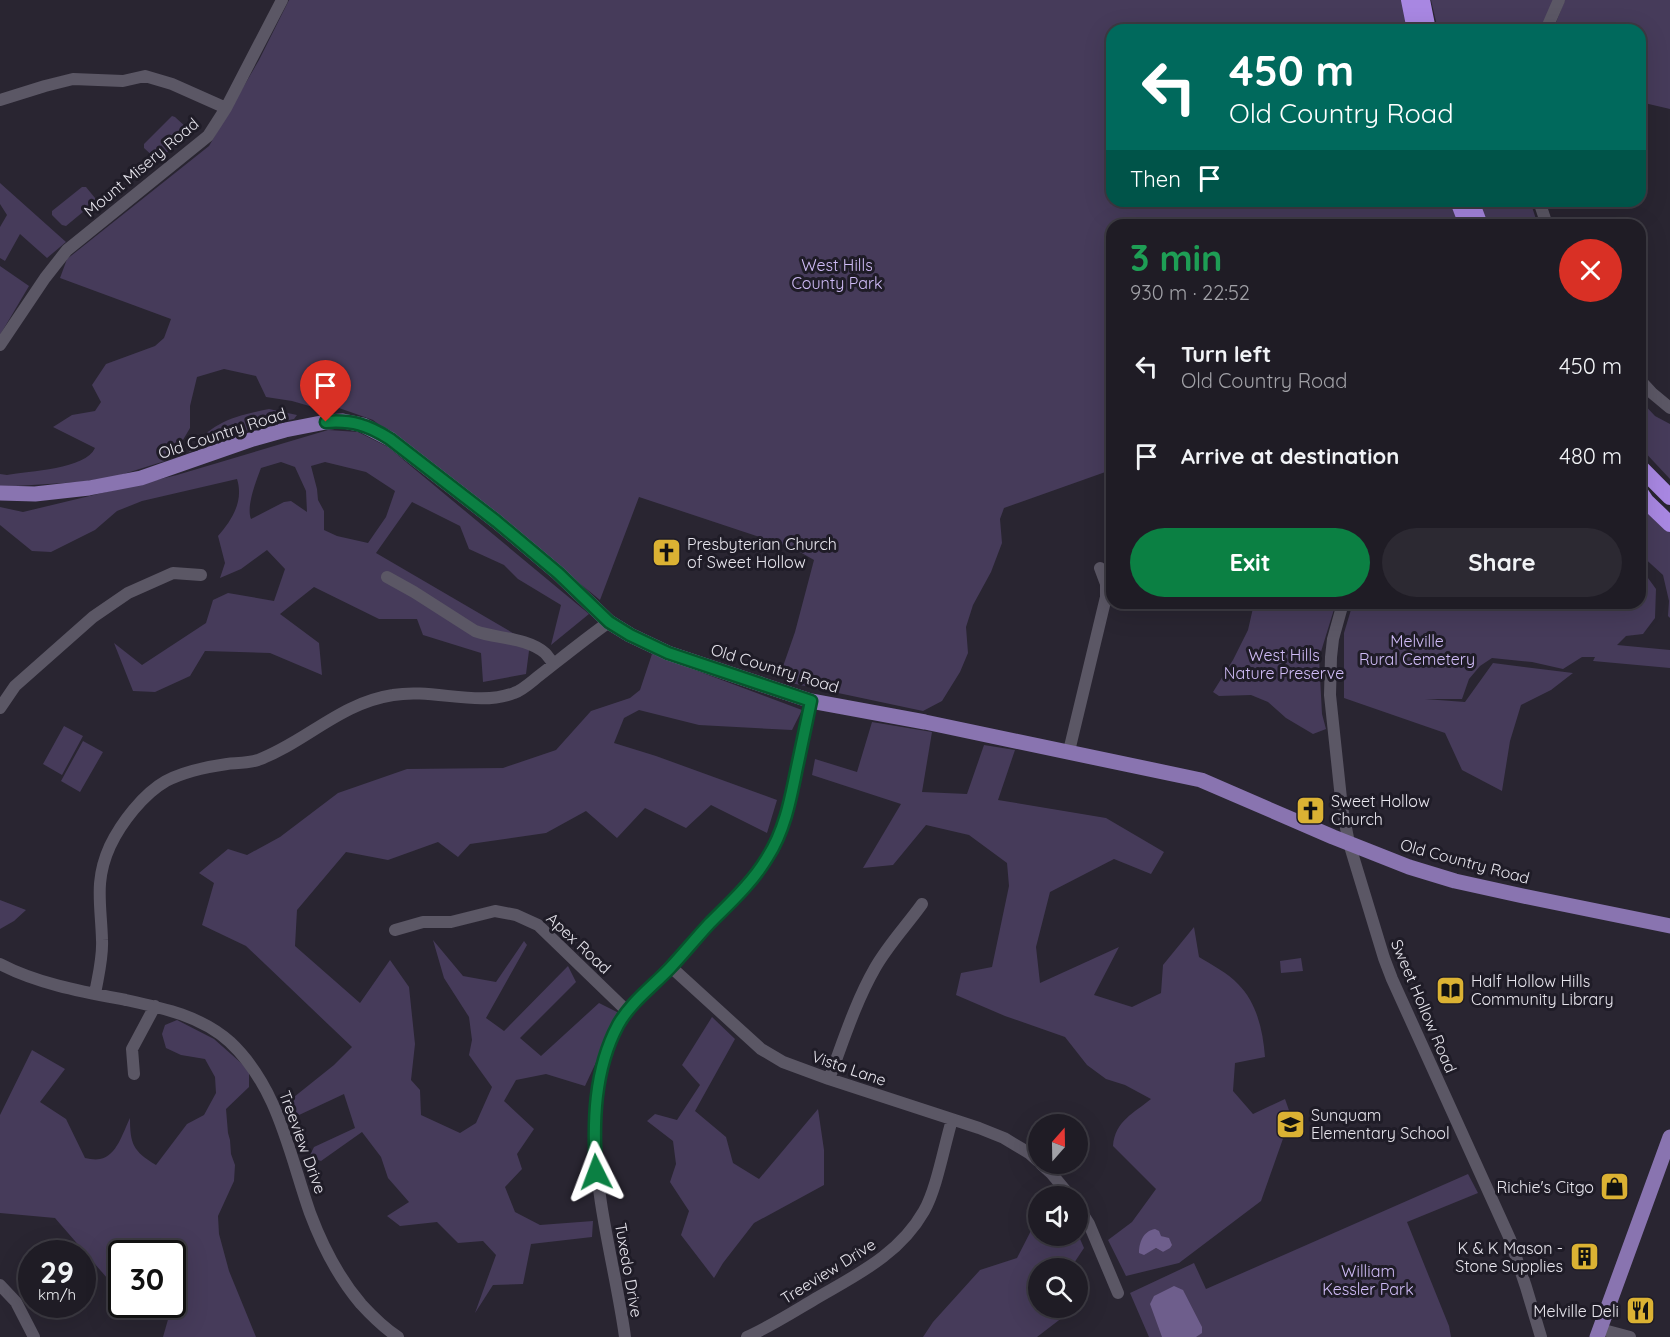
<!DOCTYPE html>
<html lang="en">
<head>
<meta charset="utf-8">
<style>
	body { margin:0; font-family:Quicksand,sans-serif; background:#2c2932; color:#f1f3f6; height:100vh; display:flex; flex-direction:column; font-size:22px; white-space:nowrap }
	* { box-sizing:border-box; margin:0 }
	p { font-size:20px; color:#a1a1a7 }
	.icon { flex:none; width:33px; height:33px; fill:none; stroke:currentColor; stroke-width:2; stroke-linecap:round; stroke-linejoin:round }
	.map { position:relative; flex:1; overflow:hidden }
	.sheet { position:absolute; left:1106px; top:219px; width:540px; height:390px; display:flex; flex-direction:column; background:#1f1c25; border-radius:18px; box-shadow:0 6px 24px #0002,0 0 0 2px #3c3a42 }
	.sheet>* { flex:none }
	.hud { position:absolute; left:1106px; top:24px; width:540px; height:183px; border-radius:18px; box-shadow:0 6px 24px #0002,0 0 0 2px #3c3a42; background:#00695c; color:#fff; overflow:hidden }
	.needle { width:39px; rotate:20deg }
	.buttons { position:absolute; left:1028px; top:1114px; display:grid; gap:12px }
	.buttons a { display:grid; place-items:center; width:60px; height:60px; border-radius:50%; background:#1f1c25; box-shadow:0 6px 24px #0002,0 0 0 2px #3c3a42; font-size:30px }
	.speed { position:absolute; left:18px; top:1240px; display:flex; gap:12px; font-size:30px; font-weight:700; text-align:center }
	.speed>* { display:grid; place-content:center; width:78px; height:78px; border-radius:50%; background:#1f1c25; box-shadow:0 6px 24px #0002,0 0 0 2px #3c3a42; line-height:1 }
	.speed small { font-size:15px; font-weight:400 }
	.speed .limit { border:3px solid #111; border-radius:9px; background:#fff; color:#111 }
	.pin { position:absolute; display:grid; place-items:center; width:51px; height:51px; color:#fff; margin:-62px -26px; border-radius:50% 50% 50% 0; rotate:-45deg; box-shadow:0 0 6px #0007 }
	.pin .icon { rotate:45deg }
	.me { position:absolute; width:66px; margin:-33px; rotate:357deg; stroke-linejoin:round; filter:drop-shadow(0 0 4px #0008) }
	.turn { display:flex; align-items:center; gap:21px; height:126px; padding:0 24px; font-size:27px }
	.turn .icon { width:78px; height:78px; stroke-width:2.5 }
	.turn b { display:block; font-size:42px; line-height:51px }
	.then { display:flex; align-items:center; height:57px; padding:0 24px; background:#0003; gap:12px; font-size:22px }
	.round { display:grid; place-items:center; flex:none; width:63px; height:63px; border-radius:32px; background:#2c2932 }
	.overview { display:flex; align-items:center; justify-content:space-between; height:102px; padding:0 24px }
	h1 { font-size:36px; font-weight:700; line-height:45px; color:#1e9e55 }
	.action { display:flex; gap:12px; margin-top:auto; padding:12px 24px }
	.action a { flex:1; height:69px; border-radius:36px; background:#0b8043; color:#fff; font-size:24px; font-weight:700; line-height:69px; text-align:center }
	.action a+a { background:#2c2932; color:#f1f3f6 }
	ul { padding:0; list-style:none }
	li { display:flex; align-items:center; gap:18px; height:90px; padding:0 24px }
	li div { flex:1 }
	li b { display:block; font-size:22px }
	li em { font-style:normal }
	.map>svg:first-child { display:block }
</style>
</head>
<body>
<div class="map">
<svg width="1670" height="1337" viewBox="0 0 1670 1337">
	<rect width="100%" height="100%" fill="#292531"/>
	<!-- green -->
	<path fill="#463b5a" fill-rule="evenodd" d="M289,0H1402L1410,30H1112V201H1450L1456,218L1454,225H1112L1111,470L1004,508L1000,519L1002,543L991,572L973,605L966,627L968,653L960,672L942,701L923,711L791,683L780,675L795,632L814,560L793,548L639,497L600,600L480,502L373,420L339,408L313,407L292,401L266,397L256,376L224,369L197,377L190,406V428L180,445L165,461L114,477L80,482L0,487V474L7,475C29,471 86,469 95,448L53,427L72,415L95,411L101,402L92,385L106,364L155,346L164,338L171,319L60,278L67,259L209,146L259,60Z
		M1431,0H1555L1542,30H1438Z
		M1565,0H1670V109L1640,102V30H1553Z
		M172,116L175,117L187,128V133L160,159H156L144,148V144Z
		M0,183L66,242L47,258L20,234L5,261L0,258V227L7,215L0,204Z
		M82,187H86L95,198V202L66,226L62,225L52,215V211Z
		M1478,201H1530L1538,225H1488Z
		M0,266L29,286L0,335Z
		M1640,400L1655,416L1670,424V479L1640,447Z
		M269,409L297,415L294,419L257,427L189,452C211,422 234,416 269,409Z
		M328,430L358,432L388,447L589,614L551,645L561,605L518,579L504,565L469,549L460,526L412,502L376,553L530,643L526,674L483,682L481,653L423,635L417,619H379L314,587L280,614L319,643L322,675L270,653L205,651L190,676L155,692L133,691L114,643L142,665L206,623L213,600L228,593L274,601L285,569L267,550L241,569L220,578L225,563L218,536C232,520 244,501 237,479L142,501L117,511L95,530L51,552L32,551L0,525V507L23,512L177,475ZM281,462L295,467L306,491L307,512L291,501L284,502L251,519C246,507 256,481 261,468ZM325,462L366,472L395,491L386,517L368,543L337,536L324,530V511L318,500L317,489L311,466Z
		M1640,502L1670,532V618L1668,616L1669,601L1663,575L1640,554Z
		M1640,567L1656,589L1655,618L1643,634L1626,636L1617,645L1670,650V668L1593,661L1595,657H1582L1563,669L1532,662L1492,658L1480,666L1469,679L1462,699H1425L1465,702L1493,663L1573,673L1551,690L1521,705L1510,741L1502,791L1462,770L1445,733L1344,698V633L1353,603H1640Z
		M1250,603H1336L1319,658L1322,714L1326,729L1313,734L1286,718L1268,702L1251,695L1219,696L1213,692L1233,660L1248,630L1253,608Z
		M652,654L802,710L792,730L699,725L639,710L624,718L614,743L656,756L777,800L767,833L711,805L686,828L645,808L617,838L586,811L546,833L470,844L458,857L438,842L388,860L346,852L297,910L295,946L360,1003L390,960L409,987L415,1044L411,1080L420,1090L421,1115L460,1133L476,1123L492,1087L469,1055L472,1040L469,1017L444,978L433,940L463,976L496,982L524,941L527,945L486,1018L504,1031L568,966L576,982L520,1038L541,1056L599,1003L619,1013L585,1086L546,1074L516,1080L504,1101L534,1129L517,1154L522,1169L505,1187L515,1212L540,1225L593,1221L592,1237L531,1244L523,1284L493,1285L475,1313L496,1255L483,1241L458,1243L437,1222L400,1226L387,1216L409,1202L388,1178L381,1157L362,1132L321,1161L309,1157L314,1147L355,1128L344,1094L299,1115L284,1105L334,1065L352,1047L246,946L202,925L214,883L199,873L228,849L247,855L280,837L338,793L407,769L503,768L556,750L591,711L630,698L640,690Z
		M872,722L932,732L922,792L967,794L984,745L1015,750L998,800L1106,818L1164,852L1151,874L1114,859L1050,892L1036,947L1040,983L1119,947L1094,995L1132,1007L1161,993L1163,965L1194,927L1199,957C1212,965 1228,973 1238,984C1257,1003 1263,1031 1265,1057L1235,1063L1233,1091L1253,1114L1285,1099L1291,1116L1261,1201L1179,1263L1126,1276L1108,1240L1132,1222L1156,1189L1113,1146C1115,1121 1134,1113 1151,1099L1125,1085L1106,1079L1087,1065L1065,1037L1005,1016L956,995L961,973L992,967L1009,886L1007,863L969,835L926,825L893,865L863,868L901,804L812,775L815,759L857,772ZM1161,1236L1165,1238L1167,1249L1163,1252L1156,1248L1144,1254Z
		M64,726L83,736L62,775L43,764Z
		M83,741L103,752L80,792L61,781Z
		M0,900L26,910L14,921L0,929Z
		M1301,958L1303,971L1281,973L1280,961Z
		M712,1017L735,1039L695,1111L726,1137L733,1163L759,1179L818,1109L824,1150V1185L754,1223L723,1263L714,1278L681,1235L689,1211L670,1182L676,1164L673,1141L647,1121L655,1114L677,1120L700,1085L682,1065Z
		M177,1020L214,1039L249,1070V1087L226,1109L228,1133L230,1140L231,1154L235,1165L234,1181L218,1216L219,1234L229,1271L256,1337H163L169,1316L149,1305H172V1254H122L121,1290L114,1286L55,1218L0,1213V1115L32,1050L65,1069L40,1102L66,1119L85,1158C90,1159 95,1160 100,1159C117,1156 123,1132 130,1118C130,1144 133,1151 156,1165L187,1124L204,1115L216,1093L215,1077L205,1059L181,1055L166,1048L162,1034L165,1025Z
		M1468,1174L1478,1193L1407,1222L1449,1326L1451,1337H1149L1130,1293L1194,1263L1206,1289Z
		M1038,1217V1236H1077V1232L1084,1248L1070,1269H1038V1308H1064L1067,1314L1037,1337H923L933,1322L980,1270L1017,1258Z"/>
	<!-- water -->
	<path fill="#6e5e8c" d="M1155,1229L1159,1231L1161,1236L1169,1238L1172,1245L1170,1248L1163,1252L1156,1248L1144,1255L1139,1253C1139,1243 1143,1231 1155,1229Z
		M1174,1286L1183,1290L1202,1327V1333L1196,1337H1162L1150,1304L1154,1296Z"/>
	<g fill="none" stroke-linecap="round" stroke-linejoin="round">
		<!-- minor -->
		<path stroke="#5b5765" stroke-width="12" d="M1546,30L1559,0
			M0,100L45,86L73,79L123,81L145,76L172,84L226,108
			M1539,201L1547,225
			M0,345L45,278L67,250L208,136L226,108L282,0
			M1640,380L1652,393L1670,408
			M387,577L414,592L475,631C497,639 526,637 545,653C548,656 551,661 554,664
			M1343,603L1333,639L1331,657L1330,695L1342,808L1349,843L1384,958L1392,979L1510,1239L1526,1287L1541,1337
			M0,708L15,686L93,617L128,593L173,573L201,575
			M1069,751L1106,597V584L1100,568
			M395,930L423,922H451L495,911L516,915L538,925L627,1011
			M0,964C38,984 84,992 126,1000C163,1008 201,1016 230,1042C278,1087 289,1153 310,1213C322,1245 338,1277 361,1304C372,1316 384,1328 398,1337
			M671,967L761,1049L783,1062L829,1079L979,1128L1004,1138L1029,1153L1038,1161
			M95,994C98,976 103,958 102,940C101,904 94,881 110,846C121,823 143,794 166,781C185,771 206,767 227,764C237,763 249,763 258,760C306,742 340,703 393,695C433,688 477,707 514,693C523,690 532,681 540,675C563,657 585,639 609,622
			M134,1074L132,1049L155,1006
			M829,1079C843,1042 855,1003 875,968C888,945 907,925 922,904
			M1041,1164L1051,1173L1071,1197
			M1077,1205L1089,1224L1118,1293
			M0,1285L16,1302L34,1337
			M1600,1329L1630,1337
			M625,1337C612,1240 567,1115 619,1024C629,1006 647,991 661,976C673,964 684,951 695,939C734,896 770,870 788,811L811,701
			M747,1337C771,1326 793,1312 815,1299C856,1275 899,1255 924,1211C937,1188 944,1146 952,1120"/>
		<!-- major -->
		<path stroke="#8974b0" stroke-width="15" d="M0,493L35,494L89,488L141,478L253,439L285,430L326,422L343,421L363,425L390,439L496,521L558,573L609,622L630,635L668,653L811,701L925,722L1201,780L1333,837L1409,867L1455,881L1523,896L1670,926
			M1597,1337L1670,1137"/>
		<!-- highway -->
		<path stroke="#a887e2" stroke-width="16" d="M1409,0L1415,30
			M1422,0L1428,30
			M1458,201L1467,225
			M1471,201L1480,225
			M1640,467L1670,497
			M1640,492L1646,501L1670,524"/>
	</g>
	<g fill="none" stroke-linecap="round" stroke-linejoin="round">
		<defs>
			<path id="route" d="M326,422C352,420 368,425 390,439L496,521L558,573L609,622L630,635L668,653L811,701C806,725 801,748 796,772C790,802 784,832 767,858C752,883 730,903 710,923C696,938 684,953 670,968C653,986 630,1003 618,1025C594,1070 593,1122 596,1172"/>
		</defs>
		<!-- route casing -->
		<use href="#route" stroke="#07532c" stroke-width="15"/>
		<!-- route -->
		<use href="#route" stroke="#0b8043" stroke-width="10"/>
	</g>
	<!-- icons -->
	<defs>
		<symbol id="church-square" viewBox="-11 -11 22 22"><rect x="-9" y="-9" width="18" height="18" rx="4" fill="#dbb233" stroke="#1f1c27"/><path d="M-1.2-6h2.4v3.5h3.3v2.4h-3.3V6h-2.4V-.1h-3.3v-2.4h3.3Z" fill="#111"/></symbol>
		<symbol id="library-square" viewBox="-11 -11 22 22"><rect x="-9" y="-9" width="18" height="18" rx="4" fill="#dbb233" stroke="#1f1c27"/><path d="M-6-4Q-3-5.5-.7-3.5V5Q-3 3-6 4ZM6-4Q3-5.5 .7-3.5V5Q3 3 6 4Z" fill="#111"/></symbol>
		<symbol id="school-square" viewBox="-11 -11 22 22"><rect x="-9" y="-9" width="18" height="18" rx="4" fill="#dbb233" stroke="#1f1c27"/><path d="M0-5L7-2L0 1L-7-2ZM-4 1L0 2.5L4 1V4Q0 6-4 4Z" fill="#111"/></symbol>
		<symbol id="shop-square" viewBox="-11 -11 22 22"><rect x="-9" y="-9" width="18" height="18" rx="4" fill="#dbb233" stroke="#1f1c27"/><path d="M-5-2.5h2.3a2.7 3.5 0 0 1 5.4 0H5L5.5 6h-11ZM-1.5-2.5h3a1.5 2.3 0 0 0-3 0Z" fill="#111"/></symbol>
		<symbol id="building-square" viewBox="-11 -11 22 22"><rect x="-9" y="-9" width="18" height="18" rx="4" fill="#dbb233" stroke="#1f1c27"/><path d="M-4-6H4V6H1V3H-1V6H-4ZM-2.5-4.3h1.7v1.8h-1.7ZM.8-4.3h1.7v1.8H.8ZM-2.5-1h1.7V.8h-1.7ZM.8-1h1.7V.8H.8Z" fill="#111"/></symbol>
		<symbol id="restaurant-square" viewBox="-11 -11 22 22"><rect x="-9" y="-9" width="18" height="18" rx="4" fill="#dbb233" stroke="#1f1c27"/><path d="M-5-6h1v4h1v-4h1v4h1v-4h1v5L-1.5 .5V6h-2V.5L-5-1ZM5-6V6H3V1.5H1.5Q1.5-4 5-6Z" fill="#111"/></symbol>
	</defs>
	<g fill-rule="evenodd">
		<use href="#church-square" x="650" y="536" width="33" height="33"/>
		<use href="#church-square" x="1294" y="794" width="33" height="33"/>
		<use href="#library-square" x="1434" y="974" width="33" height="33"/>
		<use href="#school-square" x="1274" y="1108" width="33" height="33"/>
		<use href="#shop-square" x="1598" y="1170" width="33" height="33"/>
		<use href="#building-square" x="1568" y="1240" width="33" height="33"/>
		<use href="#restaurant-square" x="1624" y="1294" width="33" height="33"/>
	</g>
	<g text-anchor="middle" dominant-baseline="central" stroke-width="6" stroke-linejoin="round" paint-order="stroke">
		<!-- street labels -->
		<g font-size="16" fill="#e7e5ed" stroke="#1f1c27">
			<text transform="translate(141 167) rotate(-40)">Mount Misery Road</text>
			<text transform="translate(222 433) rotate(-18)">Old Country Road</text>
			<text transform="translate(775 668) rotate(17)">Old Country Road</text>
			<text transform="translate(1465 861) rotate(15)">Old Country Road</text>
			<text transform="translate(579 943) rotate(43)">Apex Road</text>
			<text transform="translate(1424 1006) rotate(67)">Sweet Hollow Road</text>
			<text transform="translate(849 1068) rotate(19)">Vista Lane</text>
			<text transform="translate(303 1142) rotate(70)">Treeview Drive</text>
			<text transform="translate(629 1270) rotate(80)">Tuxedo Drive</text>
			<text transform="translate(828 1271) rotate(-32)">Treeview Drive</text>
		</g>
		<!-- park labels -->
		<g font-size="16" fill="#d0bcf7" stroke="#1f1c27">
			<text x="837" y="265">West Hills<tspan x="837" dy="18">County Park</tspan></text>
			<text x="1417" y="641">Melville<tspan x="1417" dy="18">Rural Cemetery</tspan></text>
			<text x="1284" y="655">West Hills<tspan x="1284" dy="18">Nature Preserve</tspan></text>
			<text x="1368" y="1271">William<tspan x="1368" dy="18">Kessler Park</tspan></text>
		</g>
		<!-- poi labels -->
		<g font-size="16" fill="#e7e5ed" stroke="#1f1c27" text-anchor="start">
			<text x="687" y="544">Presbyterian Church<tspan x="687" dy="18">of Sweet Hollow</tspan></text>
			<text x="1331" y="801">Sweet Hollow<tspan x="1331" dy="18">Church</tspan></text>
			<text x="1471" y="981">Half Hollow Hills<tspan x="1471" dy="18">Community Library</tspan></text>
			<text x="1311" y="1115">Sunquam<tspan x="1311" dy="18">Elementary School</tspan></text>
			<text x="1594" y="1187" text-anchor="end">Richie's Citgo</text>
			<text x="1563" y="1248" text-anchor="end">K &amp; K Mason -<tspan x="1563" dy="18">Stone Supplies</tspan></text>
			<text x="1619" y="1311" text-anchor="end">Melville Deli</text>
		</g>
	</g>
</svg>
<div class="buttons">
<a><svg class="needle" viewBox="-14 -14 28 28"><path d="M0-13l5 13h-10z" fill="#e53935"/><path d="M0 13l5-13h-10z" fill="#a1a1a7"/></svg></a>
<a><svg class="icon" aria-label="sound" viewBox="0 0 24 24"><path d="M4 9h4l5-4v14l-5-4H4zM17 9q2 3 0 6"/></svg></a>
<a><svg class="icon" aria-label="search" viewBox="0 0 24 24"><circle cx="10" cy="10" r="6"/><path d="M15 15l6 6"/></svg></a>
</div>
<div class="speed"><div>29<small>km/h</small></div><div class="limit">30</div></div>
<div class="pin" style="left:326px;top:422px;background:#d93025"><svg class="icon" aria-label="arrive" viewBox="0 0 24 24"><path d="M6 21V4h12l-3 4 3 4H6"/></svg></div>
<svg class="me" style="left:596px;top:1172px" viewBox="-20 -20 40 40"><path d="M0-17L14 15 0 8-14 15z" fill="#0b8043" stroke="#fff" stroke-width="4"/></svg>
<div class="hud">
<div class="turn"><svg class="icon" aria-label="left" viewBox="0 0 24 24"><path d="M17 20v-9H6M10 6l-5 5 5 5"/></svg><div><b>450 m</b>Old Country Road</div></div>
<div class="then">Then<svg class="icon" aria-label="arrive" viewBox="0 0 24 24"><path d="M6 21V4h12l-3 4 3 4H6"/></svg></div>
</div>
<section class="sheet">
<div class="overview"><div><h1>3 min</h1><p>930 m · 22:52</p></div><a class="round" style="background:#d93025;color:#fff"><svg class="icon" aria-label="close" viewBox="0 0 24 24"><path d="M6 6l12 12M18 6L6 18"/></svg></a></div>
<ul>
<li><svg class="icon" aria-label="left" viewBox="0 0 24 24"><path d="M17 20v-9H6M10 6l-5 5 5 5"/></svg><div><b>Turn left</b><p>Old Country Road</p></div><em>450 m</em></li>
<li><svg class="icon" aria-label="arrive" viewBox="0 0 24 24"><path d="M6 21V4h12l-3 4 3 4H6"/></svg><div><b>Arrive at destination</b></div><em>480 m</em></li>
</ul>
<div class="action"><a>Exit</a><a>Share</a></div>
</section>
</div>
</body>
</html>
